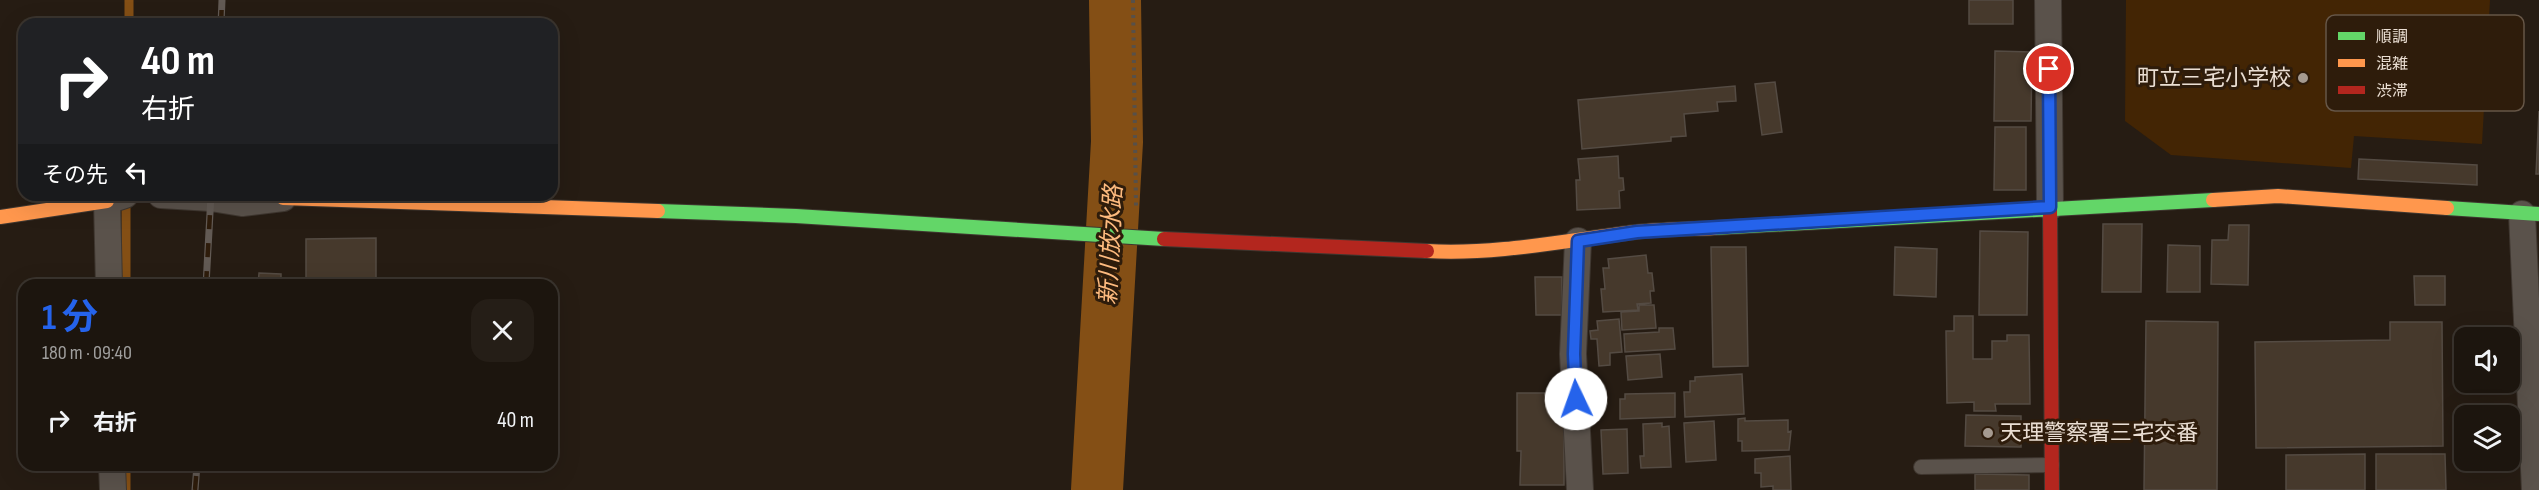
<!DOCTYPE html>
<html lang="ja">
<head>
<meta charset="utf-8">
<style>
	body { margin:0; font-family:"Sofia Sans Condensed","Noto Sans JP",sans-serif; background:#251e17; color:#f1f3f6; height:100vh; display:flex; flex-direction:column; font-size:22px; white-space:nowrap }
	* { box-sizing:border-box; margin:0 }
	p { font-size:20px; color:#a09f9e }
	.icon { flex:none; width:33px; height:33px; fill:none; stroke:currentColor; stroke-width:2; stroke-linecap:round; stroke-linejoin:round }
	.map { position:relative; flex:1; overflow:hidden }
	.sheet { position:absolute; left:18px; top:279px; width:540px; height:192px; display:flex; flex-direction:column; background:#1c150e; border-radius:18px; box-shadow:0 6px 24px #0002,0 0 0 2px #3a342e }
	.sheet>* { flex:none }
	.top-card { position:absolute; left:18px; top:18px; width:540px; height:183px; border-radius:18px; box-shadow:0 6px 24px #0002,0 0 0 2px #3a342e; background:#202124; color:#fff; overflow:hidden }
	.controls { position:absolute; left:2454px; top:327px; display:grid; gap:12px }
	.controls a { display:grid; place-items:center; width:66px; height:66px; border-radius:12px; background:#1c150e; box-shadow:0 6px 24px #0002,0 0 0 2px #3a342e; font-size:30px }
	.pin { position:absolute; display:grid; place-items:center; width:51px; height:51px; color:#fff; margin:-26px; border:3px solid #fff; border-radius:50%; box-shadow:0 2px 6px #0007 }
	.me { position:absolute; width:66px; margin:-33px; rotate:357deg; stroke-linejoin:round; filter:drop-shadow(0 0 4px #0008) }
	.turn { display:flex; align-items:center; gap:21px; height:126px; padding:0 24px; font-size:27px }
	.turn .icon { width:78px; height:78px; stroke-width:2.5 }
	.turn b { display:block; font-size:42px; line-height:51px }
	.then { display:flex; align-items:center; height:57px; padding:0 24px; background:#0003; gap:12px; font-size:22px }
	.round { display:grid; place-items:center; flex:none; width:63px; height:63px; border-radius:18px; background:#251e17 }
	.head { display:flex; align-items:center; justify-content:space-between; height:102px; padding:0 24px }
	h1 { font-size:36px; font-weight:700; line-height:45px; color:#2563eb }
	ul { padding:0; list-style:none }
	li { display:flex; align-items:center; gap:18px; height:78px; padding:0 24px }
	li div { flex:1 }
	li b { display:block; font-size:22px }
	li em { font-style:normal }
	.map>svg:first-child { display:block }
</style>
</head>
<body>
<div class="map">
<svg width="2539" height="490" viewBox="0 0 2539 490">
	<rect width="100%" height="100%" fill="#261c13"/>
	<!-- green -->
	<path fill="#432504" d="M2126,0H2490L2482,144L2354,136L2351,168L2171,155L2125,121Z"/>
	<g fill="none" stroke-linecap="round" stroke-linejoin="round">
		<!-- stream -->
		<path stroke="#844f15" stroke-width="9" d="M129,24V0
			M126,197V285
			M126,465V490"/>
		<!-- river -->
		<path stroke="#844f15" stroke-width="52" d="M1097,490L1117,142L1115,0"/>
	</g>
	<!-- building -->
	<path fill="#46392c" stroke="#544b43" stroke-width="1.5" d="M1969,0H2013V24H1969Z
		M1995,51L2032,52L2031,121H1994Z
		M1775,82L1782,132L1762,135L1755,84Z
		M1735,86L1736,101L1717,102L1718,111L1684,114L1686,136L1671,137V141L1582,149L1578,100Z
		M2539,111V174H2536Z
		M1995,127H2026V190H1994Z
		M1618,156L1619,178H1623L1624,190L1619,191L1620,208L1577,210L1576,180H1580L1578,159Z
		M2359,159L2477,165V185L2358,179Z
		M2103,224H2142L2141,292H2102Z
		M2229,225H2249L2248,285L2211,284L2212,240H2228Z
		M1980,231L2028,232L2027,315H1979Z
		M376,238V285H306V239Z
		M2168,245L2200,246V292H2167Z
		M1711,247H1746L1748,366L1713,367Z
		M1895,247L1937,249L1936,297L1894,295Z
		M1646,255L1648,273H1652L1654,291H1650L1651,303L1637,304L1638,310L1603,312L1601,289H1605L1603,268H1609L1608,259Z
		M259,273L281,274V285H258Z
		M2414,276H2445V305H2415Z
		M1535,277H1562V315H1536Z
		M1639,305H1654L1656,328L1622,330L1621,312L1639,311Z
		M1954,316H1973V359H1992V341H2007V335H2029L2030,404H1995L1996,411H1974V402L1947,403L1946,331H1954Z
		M1619,319L1622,352L1610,353V365L1599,366L1597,339H1591L1590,331L1598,330L1597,321Z
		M2146,321L2218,322L2217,490H2144Z
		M2390,322H2442L2443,446L2256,448L2255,342L2390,340Z
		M1659,328H1673L1675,349L1625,352L1624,334L1659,332Z
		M1660,354L1662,377L1628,380L1626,356Z
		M1742,374L1744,414L1685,417L1684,392H1690V381H1695V377Z
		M1517,393H1564V485H1520L1521,451H1517Z
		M1675,393V417L1620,419V399H1625V394Z
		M1966,415L2021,416V447L1965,446Z
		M1745,418V421L1788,420V432L1791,431L1789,450L1742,451V441H1738V419Z
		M1714,421L1716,460L1686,462L1684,423Z
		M1662,423V427L1669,426L1671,467L1641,468L1640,456H1644L1643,424Z
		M1627,429L1628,473L1603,474L1601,430Z
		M2365,454V490H2286V455Z
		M2376,454H2445L2446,490H2376Z
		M1790,456L1791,490H1773V486L1761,487V473H1755V459Z
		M1975,474L2029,475V490H1975Z"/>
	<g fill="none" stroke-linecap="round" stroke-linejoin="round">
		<defs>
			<path id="lane" d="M1921,467L2052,465"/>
			<path id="street" d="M2048,0L2050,207
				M161,195L211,198L242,203L283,198
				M2522,214L2535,490
				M1578,241L1573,354L1580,490
				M109,285L107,201L125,195
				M112,465L113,490"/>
			<path id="fast" d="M2447,208L2539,214
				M658,211L796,216L1164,239
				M1714,228L2213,200"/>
			<path id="slow" d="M283,198L658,211
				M2213,200L2278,196L2447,208
				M0,217L107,201
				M1427,251C1498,255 1567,240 1636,232C1662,229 1688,229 1714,228"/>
			<path id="jam" d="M2050,207L2052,490
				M1164,239L1427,251"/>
		</defs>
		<!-- lane casing -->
		<use href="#lane" stroke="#3f3730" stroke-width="16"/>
		<!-- street casing -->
		<use href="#street" stroke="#3f3730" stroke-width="28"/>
		<!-- fast casing -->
		<use href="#fast" stroke="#3f3730" stroke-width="16"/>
		<!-- slow casing -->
		<use href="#slow" stroke="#3f3730" stroke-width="16"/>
		<!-- jam casing -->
		<use href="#jam" stroke="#3f3730" stroke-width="16"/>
		<!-- path -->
		<path stroke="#575049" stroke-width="4" stroke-dasharray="3 4.5" stroke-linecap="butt" d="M1133,0L1136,206"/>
		<!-- lane -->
		<use href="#lane" stroke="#5a524b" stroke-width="14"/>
		<!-- street -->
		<use href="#street" stroke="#5a524b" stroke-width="26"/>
		<!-- fast -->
		<use href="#fast" stroke="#63d668" stroke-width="14"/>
		<!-- slow -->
		<use href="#slow" stroke="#ff974d" stroke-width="14"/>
		<!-- jam -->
		<use href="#jam" stroke="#b3261e" stroke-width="14"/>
		<defs>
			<path id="rail" d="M221,24L222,0
				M206,285L211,195
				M195,490L197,465"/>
		</defs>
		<!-- rail casing -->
		<use href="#rail" stroke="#625a54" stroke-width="7"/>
		<!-- rail -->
		<use href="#rail" stroke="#2e1c0b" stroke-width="4.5" stroke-dasharray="14" stroke-linecap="butt"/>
	</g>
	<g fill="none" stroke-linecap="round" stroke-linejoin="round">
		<defs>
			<path id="route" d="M1576,399L1574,354L1578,241L1637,232L2050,207L2049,69"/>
		</defs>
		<!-- route casing -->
		<use href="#route" stroke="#184099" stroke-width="15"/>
		<!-- route -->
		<use href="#route" stroke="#2563eb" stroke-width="10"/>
	</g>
	<!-- markers -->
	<g fill="#a59a90" stroke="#2e1c0b" stroke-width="2">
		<circle cx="2303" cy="78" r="6"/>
		<circle cx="1988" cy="433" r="6"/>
	</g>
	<g text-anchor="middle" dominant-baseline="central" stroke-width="6" stroke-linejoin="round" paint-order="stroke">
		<!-- poi labels -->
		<g font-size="22" fill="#eaded3" stroke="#2e1c0b" text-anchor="end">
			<text x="2291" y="78">町立三宅小学校</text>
			<text x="2000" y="433" text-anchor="start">天理警察署三宅交番</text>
		</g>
		<!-- water labels -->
		<g font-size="24" font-style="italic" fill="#fdba7e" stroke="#2e1c0b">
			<text transform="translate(1111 245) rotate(-87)">新川放水路</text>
		</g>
	</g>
	<!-- legend -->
	<rect x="2326" y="15" width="198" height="96" rx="9" fill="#2e1c0b" stroke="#665647" stroke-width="1.5"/>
	<rect x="2338" y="32" width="27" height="8" fill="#63d668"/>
	<rect x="2338" y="59" width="27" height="8" fill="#ff974d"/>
	<rect x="2338" y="86" width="27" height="8" fill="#b3261e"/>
	<g font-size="16" fill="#eaded3">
		<text x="2376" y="42">順調</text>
		<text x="2376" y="69">混雑</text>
		<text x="2376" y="96">渋滞</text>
	</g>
</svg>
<div class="controls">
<a><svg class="icon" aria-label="sound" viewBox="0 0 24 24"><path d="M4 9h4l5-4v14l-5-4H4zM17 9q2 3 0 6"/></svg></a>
<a><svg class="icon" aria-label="layers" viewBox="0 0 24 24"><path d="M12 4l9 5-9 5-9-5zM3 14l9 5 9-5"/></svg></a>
</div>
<div class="pin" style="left:2049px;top:69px;background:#d93025"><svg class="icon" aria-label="arrive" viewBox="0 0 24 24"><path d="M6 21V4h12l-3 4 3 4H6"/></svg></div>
<svg class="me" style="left:1576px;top:399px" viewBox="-20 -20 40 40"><circle r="19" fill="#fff"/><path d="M0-13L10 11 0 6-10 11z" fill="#2563eb"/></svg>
<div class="top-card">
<div class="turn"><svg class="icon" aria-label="right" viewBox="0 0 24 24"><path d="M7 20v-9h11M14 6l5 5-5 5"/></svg><div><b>40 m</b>右折</div></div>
<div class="then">その先<svg class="icon" aria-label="left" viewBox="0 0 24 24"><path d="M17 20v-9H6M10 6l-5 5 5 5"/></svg></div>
</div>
<section class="sheet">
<div class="head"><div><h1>1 分</h1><p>180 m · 09:40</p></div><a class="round"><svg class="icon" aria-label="close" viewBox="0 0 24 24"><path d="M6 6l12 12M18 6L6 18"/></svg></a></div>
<ul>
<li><svg class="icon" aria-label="right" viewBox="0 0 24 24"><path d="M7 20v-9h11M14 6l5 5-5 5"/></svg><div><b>右折</b></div><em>40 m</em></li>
</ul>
</section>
</div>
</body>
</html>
